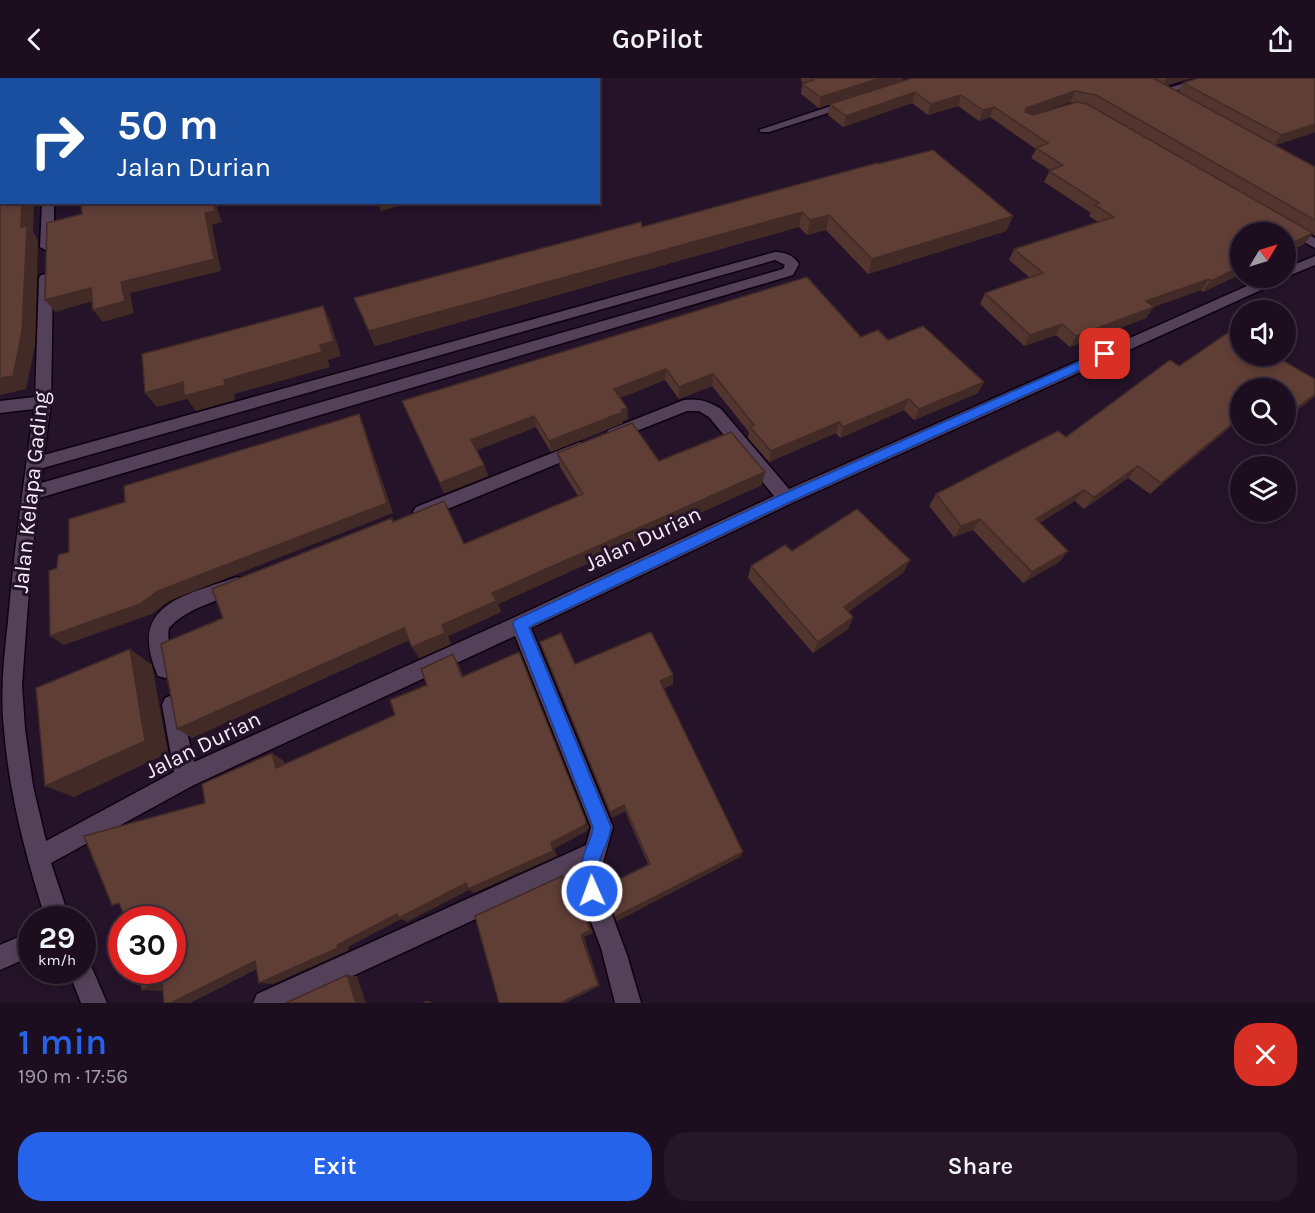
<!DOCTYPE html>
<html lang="en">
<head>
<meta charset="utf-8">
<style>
	body { margin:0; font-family:Karla,sans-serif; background:#251728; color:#f1f3f6; height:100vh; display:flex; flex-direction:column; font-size:22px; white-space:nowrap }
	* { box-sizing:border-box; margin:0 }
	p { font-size:20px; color:#a09ca4 }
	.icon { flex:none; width:33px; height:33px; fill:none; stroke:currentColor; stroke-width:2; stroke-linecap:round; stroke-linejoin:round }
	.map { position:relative; height:925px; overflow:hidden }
	.sheet { display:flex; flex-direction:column; background:#1c0e1f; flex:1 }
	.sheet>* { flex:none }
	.guide { position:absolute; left:0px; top:0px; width:600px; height:126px; box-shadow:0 3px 9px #0003,0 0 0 2px #3a2e3d; background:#1a4fa0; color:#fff; overflow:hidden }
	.needle { width:39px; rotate:52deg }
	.buttons { position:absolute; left:1230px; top:144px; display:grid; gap:12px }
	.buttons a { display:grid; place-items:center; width:66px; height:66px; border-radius:50%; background:#1c0e1f; box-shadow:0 3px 9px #0003,0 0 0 2px #3a2e3d; font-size:30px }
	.speed { position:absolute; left:18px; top:828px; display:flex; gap:12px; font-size:30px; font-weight:700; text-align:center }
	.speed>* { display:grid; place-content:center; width:78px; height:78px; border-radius:50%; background:#1c0e1f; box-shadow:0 3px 9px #0003,0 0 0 2px #3a2e3d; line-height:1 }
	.speed small { font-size:15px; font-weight:400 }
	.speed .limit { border:9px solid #d22; background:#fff; color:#111 }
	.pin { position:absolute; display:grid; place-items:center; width:51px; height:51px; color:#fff; margin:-26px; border-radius:12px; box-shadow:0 3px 9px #0006 }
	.me { position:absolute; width:66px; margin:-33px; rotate:358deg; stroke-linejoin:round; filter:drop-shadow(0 0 4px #0008) }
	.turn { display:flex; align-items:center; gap:21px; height:126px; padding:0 18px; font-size:27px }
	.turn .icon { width:78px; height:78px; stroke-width:2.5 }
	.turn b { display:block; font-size:42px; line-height:51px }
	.round { display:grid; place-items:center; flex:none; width:63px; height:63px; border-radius:24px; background:#251728 }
	.headline { display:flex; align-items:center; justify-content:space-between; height:102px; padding:0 18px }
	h1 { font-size:36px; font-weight:600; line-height:45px; color:#2563eb }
	.button { display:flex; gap:12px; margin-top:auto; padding:12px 18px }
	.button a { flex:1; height:69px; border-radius:24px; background:#2563eb; color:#fff; font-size:24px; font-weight:600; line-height:69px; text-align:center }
	.button a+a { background:#251728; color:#f1f3f6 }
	header { display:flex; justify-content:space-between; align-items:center; height:78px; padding:0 18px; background:#1c0e1f; font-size:27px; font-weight:600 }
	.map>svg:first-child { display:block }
</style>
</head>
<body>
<header><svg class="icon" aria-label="back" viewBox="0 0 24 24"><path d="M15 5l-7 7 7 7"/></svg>GoPilot<svg class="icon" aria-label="share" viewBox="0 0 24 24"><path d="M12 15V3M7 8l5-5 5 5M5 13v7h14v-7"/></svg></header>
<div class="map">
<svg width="1315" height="925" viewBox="0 0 1315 925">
	<rect width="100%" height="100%" fill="#251329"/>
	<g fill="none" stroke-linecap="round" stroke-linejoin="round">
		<defs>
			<path id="minor" d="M45,0H55V2H45Z
				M1200,0H1217L1161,17L1156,14Z
				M852,21L857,24L856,26L769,54H761L759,52Z
				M0,63H2L0,70Z
				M42,124H54V169L47,173L40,169Z
				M1287,145L1315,160V170L1282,152L1281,149L1282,146Z
				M775,174C785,174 793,177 799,186L793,197L39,420L31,485L22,607L25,651L33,708L46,763L174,694L162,627L165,620L172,617L179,620L194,684L513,540L774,418L709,339L699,333H687L614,362L608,360L606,356L608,352L684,322C698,320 709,323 721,331L789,411L1265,200H1283L1281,203L792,425L531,550L613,749L602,788V804L607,823L627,877L641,925H615L601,870L583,823L578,794L294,925H253L257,916L586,767L591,749L515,558L194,707L51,785L70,842H46C26,779 9,716 4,651C0,615 4,579 8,543C14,472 24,401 34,331L0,335V323L35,319L39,200L41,197L46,196L53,200L51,324L44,377ZM775,182L785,187L783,191L41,405L43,390Z
				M1315,178V187L1286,199V190Z
				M580,364L586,366L588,370L586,374L428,439L422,441L416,439L413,434L416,429Z
				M237,499L244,501L246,507L244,513C218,523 188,529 169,550C165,566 179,583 172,598L165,600L158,598C126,526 184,518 237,499Z
				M32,853V878L0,892V867Z
				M82,881L89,883L107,925H81L68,892H82Z"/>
		</defs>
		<!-- minor casing -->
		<use href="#minor" stroke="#0e0111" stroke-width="3"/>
		<!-- minor -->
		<use href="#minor" fill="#554059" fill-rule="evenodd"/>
	</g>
	<!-- wall -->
	<path fill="#52352e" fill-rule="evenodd" d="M801,0H903V2L840,23L912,0H1191L1166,7L1178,14L1183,5L1315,0V54L1275,67L1315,89V158L1312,156L1304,166L1203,214L1201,212L1153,229L1146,240L1070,269L1056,257L1024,268L980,226L985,215L1030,200L1009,182L1014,171L1098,144L1089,138L1091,135L1044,104L1050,92L1031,80L1036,71L990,39L979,43L958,28L928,37L912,25L843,49L828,37L830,26L819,30L801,16L802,6L803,5L801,3ZM1070,24L1074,25L1032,37Z
		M878,86L1013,138L1006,153L868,196L826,152L807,157L799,149L375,268L354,220L642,149Z
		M1232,252L1240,257V278H1275L1315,301V318L1286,341V310H1240V352L1233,347L1150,416L1128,400L1084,431L1075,423L1039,445L1068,473L1059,484L1023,505L973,452L954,459L929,428L936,416L1058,353L1066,359L1170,282L1179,288Z
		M861,259L888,262L978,315L914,342L904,332L840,360L836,355L769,384L748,360L749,354L712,308L679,321L665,302L620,320L627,330L628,341L623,343V345L551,374L536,349L477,372L484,387L488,398L444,415L402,323Z
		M1245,356H1266L1256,363Z
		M557,375L659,383L762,407L498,526L501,534L448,558L451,566L419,580L409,562L192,660L392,440L394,444L464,466L578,418L560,389Z
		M792,473L904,494L848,534L853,539L848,551L813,575L748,500L751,488Z
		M540,564L575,586L673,606L664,610L740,779L617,843L648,786L625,733L612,740L544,575Z"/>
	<!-- shaded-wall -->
	<path fill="#422b26" d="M313,0H347V2H305Z
		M880,0H903V2L819,30L821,19Z
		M1167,0H1191L1163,8Z
		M1075,13L1070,24L1021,41L1026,30Z
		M915,14L912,25L843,49L846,38Z
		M961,17L958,28L928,37L931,26Z
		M994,29L990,39L979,43L983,32Z
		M1315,46V54L1273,68L1281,57Z
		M22,124H34L33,154L38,162L35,268L26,311L0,317V300L21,149Z
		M213,124H215L222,144L212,147L221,193L130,215L134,235L103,244L93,232L121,204L205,135Z
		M378,124H411L381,133Z
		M802,134L799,149L375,268L369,253Z
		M829,137L826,152L807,157L810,142Z
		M1013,138L1006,153L868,196L872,181Z
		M1313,155L1304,166L1286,175V168Z
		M1240,189V196L1203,214L1211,203Z
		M1209,201L1201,212L1139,234L1146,223Z
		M91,210L100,221L55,234L45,222Z
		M323,228L330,243L341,278L328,282L330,289L234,316L235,322L196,333L187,321L157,329L145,315L183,304L224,302L320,267Z
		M1154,229L1146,240L1070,269L1076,258Z
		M1062,246L1056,257L1024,268L1030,257Z
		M666,291L665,302L615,322L614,311Z
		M713,296L712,308L679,321V309Z
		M984,304L978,315L914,342L919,331Z
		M1315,316V318L1313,320L1286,341V338Z
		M909,321L904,332L840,360L843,349Z
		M627,330L628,341L623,343V345L551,374L549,363Z
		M359,336L364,348L393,435L169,523L152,536L64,567L50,558Z
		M534,338L536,349L475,373L471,362Z
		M1240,339L1233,347L1150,416L1161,405Z
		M839,344L836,355L769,384L771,373Z
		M484,387L488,398L444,415L440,405Z
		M1138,388L1128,400L1084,431L1094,419Z
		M765,394L762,407L498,526L501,534L448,558L451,566L419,580L412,569L442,547L492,515Z
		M1084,412L1075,423L1027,453L1036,441Z
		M980,441L973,452L954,459L961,448Z
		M1068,473L1059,484L1023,505L1032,494Z
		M910,482L904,494L838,541L844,529Z
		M853,539L848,551L813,575L818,564Z
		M404,550L411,561L192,660L177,651Z
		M130,571L152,587L168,675L74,719L45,708Z
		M453,576L459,587L467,609L462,599Z
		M673,597V606L660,612V603Z
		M272,675L284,683L287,698L276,690Z
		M624,727L625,733L612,740L610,734Z
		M586,743L589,749L587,753L554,771L557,778L474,815L469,812L407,844L401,841L348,869L349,872L273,906L259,905L337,867L397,836L551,765Z
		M743,774L740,779L617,843L615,839Z
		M562,798L565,803L573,828L570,824Z
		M578,820L581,824L593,855L584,859L600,908L565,925H560L581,857Z
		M255,883L269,885L190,925H171Z
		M347,897L357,898L366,925H356Z
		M162,902L179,904L161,913L142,912Z
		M423,923H431V925H424Z"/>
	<!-- building -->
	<path fill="#5f3e36" stroke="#422b26" stroke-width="1.5" d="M64,0H313L305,2H64Z
		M812,0H880L821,19L802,6L814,2Z
		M912,0H1153L1315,89V142L1096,17L1075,13L1026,30L1025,34L1033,37L1077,24L1087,26L1313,155L1286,168V154H1240V189L1211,203L1209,201L1146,223L1154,229L1076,258L1062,246L1030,257L985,215L1043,195L1014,171L1114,139L1095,127L1099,125L1049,93L1063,87L1036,70L1048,65L994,29L983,32L961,17L931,26L915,14L846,38L830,26Z
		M1198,0H1315V46L1281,57L1183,5Z
		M933,72L1013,138L872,181L829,137L810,142L802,134L369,253L354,220L641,144L642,149L877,85L878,86Z
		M0,85H2V124H22L21,149L27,148L22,254L13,298L0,300Z
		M81,124H213L215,133L205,135L214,181L121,204L125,223L93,232L91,210L45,222L47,145L82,136Z
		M807,199L861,259L878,252L888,262L923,248L984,304L919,331L909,321L843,349L839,344L771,373L750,349L754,347L713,296L679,309L666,291L614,311L627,330L621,332L623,334L549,363L534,338L471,362L484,387L440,405L402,323Z
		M323,228L334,263L320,267L322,274L224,302L225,307L184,318L183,304L145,315L142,276Z
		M1232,252L1240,257V278H1275L1315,301V316L1286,338V310H1240V339L1161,405L1138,388L1094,419L1084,412L1036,441L1068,473L1032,494L980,441L961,448L936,416L1058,353L1066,359L1170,282L1179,288Z
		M359,336L387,425L158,513L140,526L50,558L49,493L57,490L58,477L69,474V441L125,424L124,408Z
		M632,345L659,383L731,354L765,394L492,515L496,523L442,547L445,555L412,569L404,550L177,651L161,566L223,540L212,511L392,440L393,444L444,423L464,466L583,416L557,375Z
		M857,431L910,482L844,529L853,539L818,564L751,488L785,467L792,473Z
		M651,554L673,597L660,603L743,774L615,839L605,808L650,786L624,727L610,734L540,564L561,555L575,586Z
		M130,571L145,663L45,708L36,610Z
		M519,574L586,743L585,747L551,765L553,773L468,811L466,805L399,840L397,836L337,867L338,870L259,905L255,883L171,925H164L162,902L142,912L140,892H172V842H126L119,825L112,827L84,758L205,725L202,706L272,675L276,690L395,637L390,622L427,607L421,591L453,576L462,599Z
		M562,798L570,824L578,820L590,852L581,857L598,907L560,925H499L475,838Z
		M347,897L356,925H286Z"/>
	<!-- route -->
	<path fill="#2563eb" stroke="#184099" stroke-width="1.5" d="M1105,272L1109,273V279L790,424L529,549L611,749C609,765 604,768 600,781C597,794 604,807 599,819L592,822L586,819C580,806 580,790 584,776C587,766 592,760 593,749L513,546L515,542L781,417Z"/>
	<g text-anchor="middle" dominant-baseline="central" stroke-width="6" stroke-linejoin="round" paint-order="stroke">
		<!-- street labels -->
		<g font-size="22" fill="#f8ebfa" stroke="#251329">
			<text transform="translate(31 414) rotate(-84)">Jalan Kelapa Gading</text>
			<text transform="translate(643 461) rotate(-25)">Jalan Durian</text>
			<text transform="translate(203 667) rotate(-26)">Jalan Durian</text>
		</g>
	</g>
</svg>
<div class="buttons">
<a><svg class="needle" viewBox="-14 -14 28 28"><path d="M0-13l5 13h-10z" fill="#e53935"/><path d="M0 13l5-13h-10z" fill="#a09ca4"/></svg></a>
<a><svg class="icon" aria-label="sound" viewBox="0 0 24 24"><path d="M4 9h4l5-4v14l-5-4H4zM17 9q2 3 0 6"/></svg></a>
<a><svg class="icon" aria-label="search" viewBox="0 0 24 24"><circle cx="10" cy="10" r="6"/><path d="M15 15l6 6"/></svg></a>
<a><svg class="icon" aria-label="layers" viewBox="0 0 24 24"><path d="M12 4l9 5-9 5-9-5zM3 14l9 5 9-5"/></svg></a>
</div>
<div class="speed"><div>29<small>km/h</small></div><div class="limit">30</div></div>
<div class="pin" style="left:1105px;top:276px;background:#d93025"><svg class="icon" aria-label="arrive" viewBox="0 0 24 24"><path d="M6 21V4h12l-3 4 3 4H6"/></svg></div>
<svg class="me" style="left:592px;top:813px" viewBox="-20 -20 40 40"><circle r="17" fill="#2563eb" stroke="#fff" stroke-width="3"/><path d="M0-11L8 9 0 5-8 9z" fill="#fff"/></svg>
<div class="guide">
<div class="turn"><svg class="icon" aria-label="right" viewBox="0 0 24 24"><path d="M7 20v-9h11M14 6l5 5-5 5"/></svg><div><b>50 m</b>Jalan Durian</div></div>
</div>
</div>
<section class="sheet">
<div class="headline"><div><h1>1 min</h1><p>190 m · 17:56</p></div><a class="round" style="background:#d93025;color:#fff"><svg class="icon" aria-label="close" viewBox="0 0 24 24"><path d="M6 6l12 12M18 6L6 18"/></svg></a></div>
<div class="button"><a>Exit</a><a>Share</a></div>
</section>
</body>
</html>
